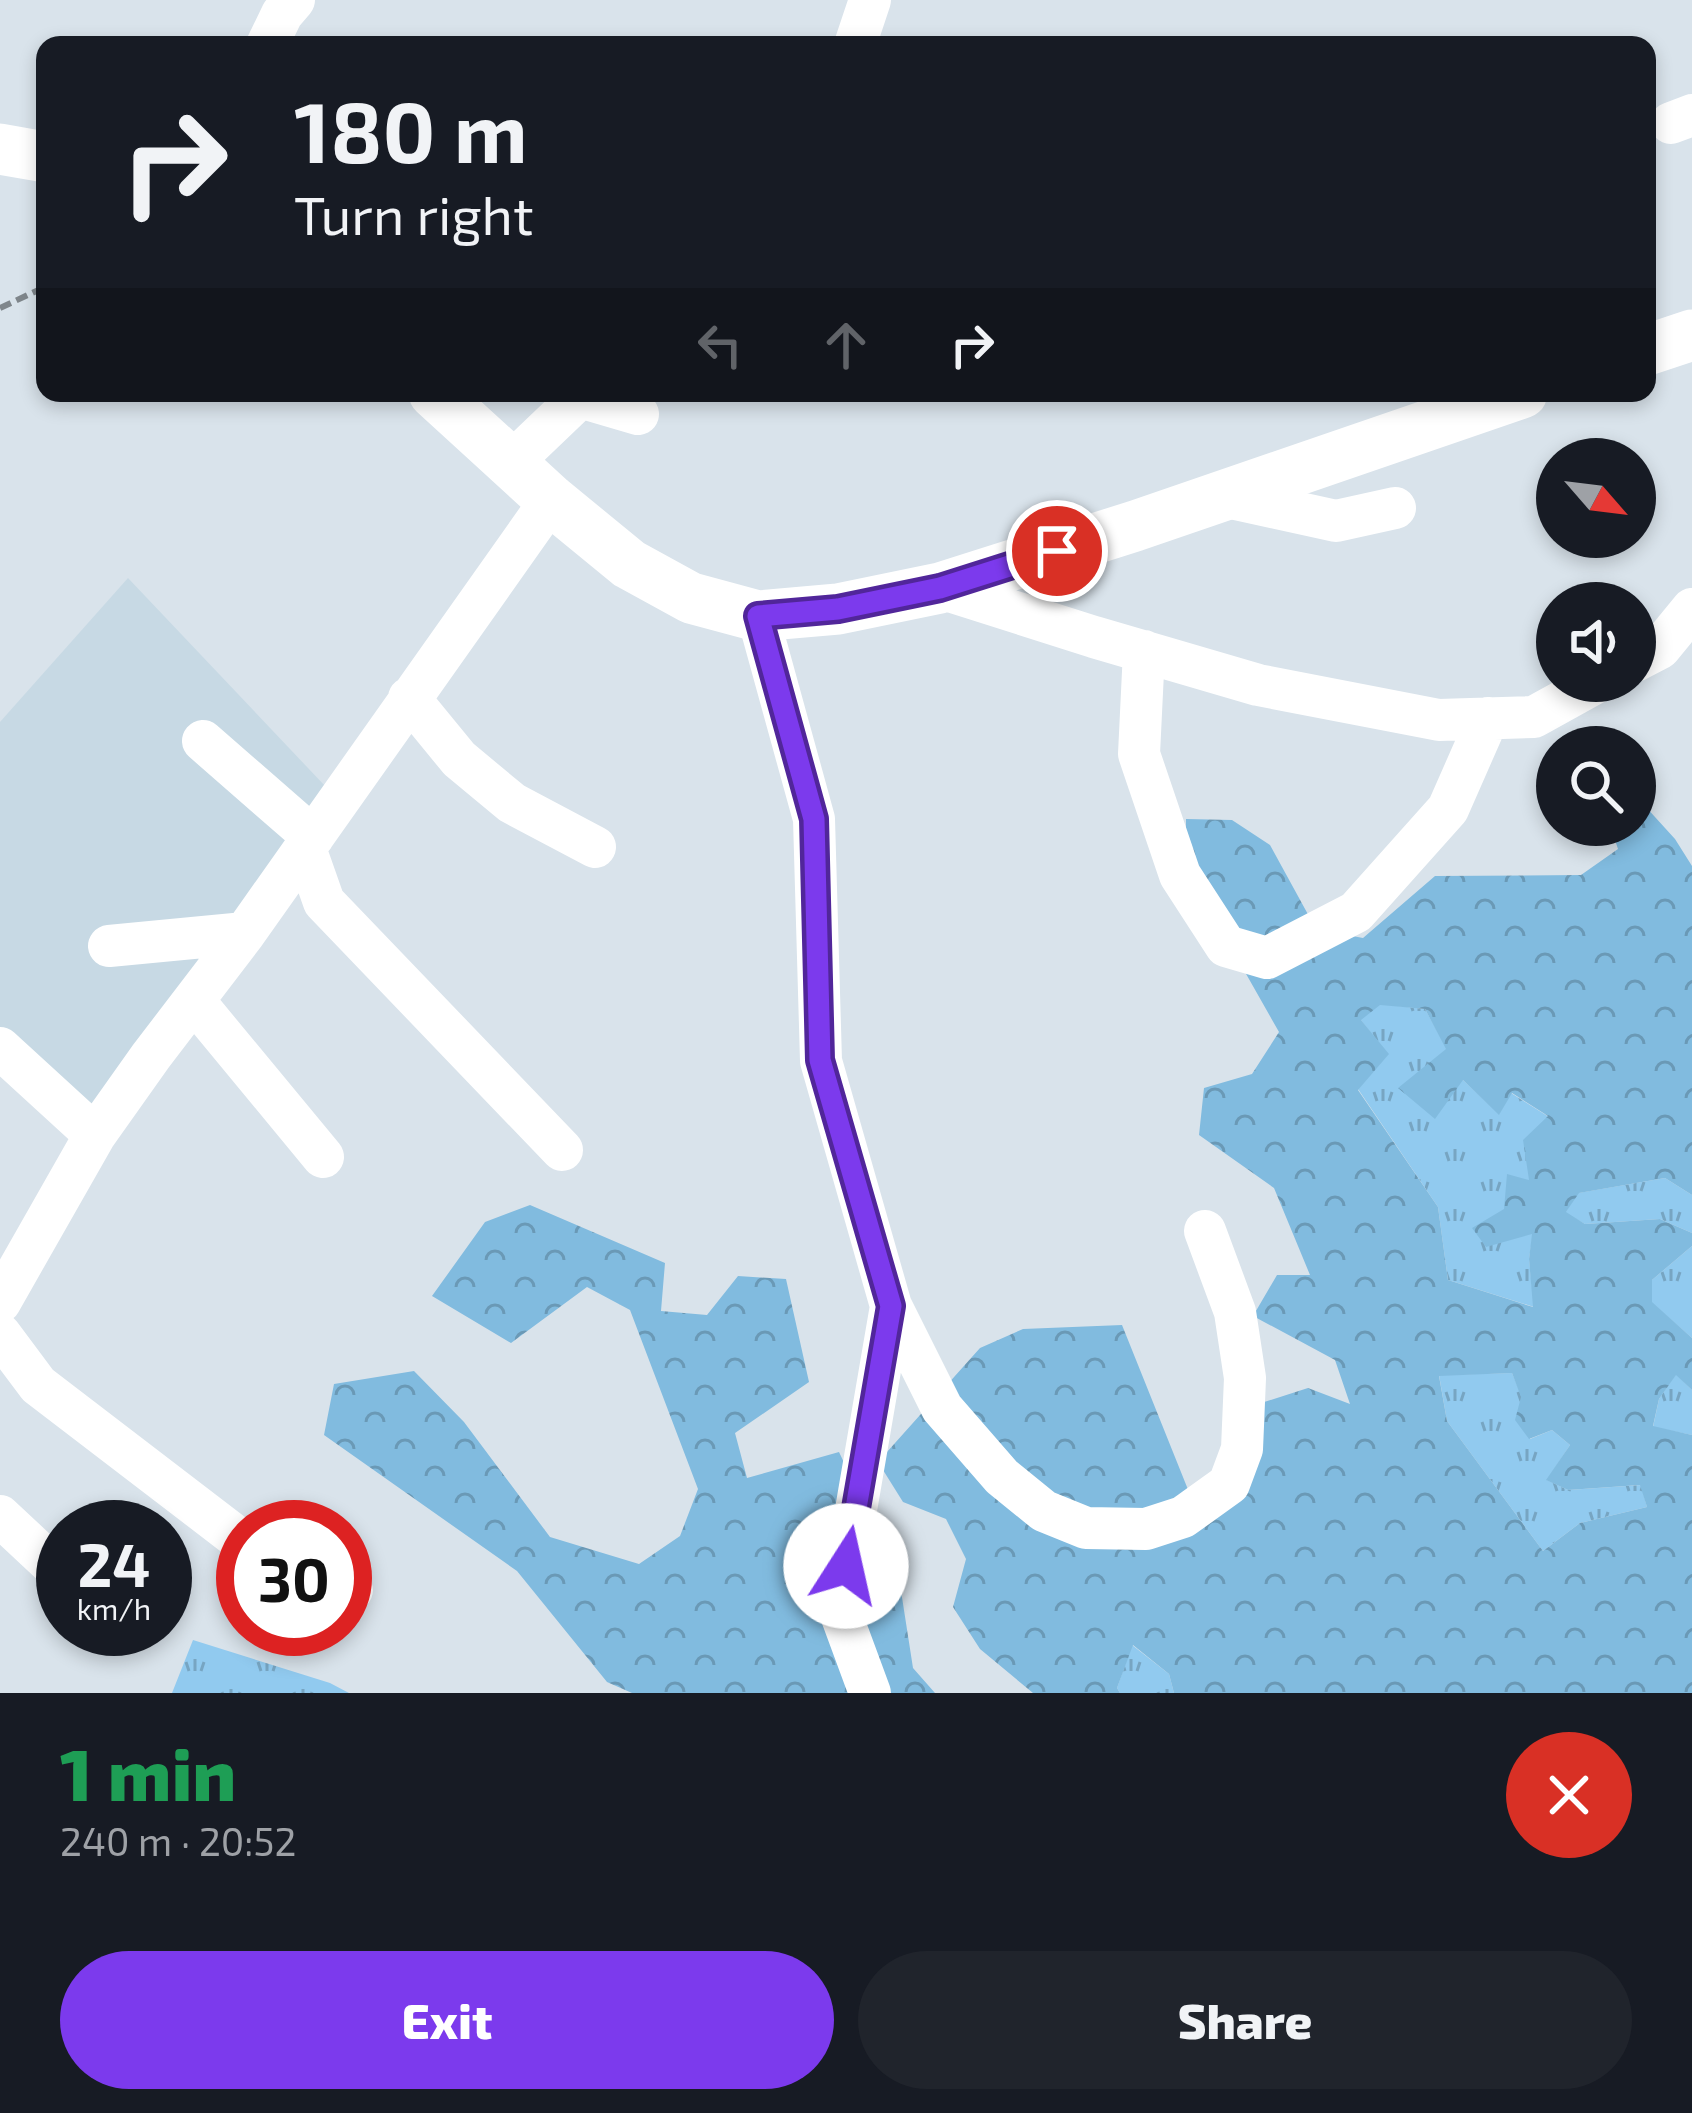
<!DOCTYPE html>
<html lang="en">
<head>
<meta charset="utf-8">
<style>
	body { margin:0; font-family:"Exo 2",sans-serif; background:#20242c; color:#f1f3f6; height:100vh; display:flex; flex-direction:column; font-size:45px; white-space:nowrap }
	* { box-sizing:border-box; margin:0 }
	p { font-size:39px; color:#9ea1a6 }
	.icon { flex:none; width:66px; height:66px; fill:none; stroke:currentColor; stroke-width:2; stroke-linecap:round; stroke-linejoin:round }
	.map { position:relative; height:1693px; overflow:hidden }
	.drawer { display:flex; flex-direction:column; background:#171b24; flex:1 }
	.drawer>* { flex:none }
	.top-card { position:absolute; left:36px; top:36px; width:1620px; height:366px; border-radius:24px; box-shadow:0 6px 18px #0003; background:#171b24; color:#f1f3f6; overflow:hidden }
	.needle { width:78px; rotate:118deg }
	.controls { position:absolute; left:1536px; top:438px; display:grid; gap:24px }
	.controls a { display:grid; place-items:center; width:120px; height:120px; border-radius:50%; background:#171b24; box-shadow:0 6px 18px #0003; font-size:60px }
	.speed { position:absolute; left:36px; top:1500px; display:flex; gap:24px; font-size:60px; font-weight:700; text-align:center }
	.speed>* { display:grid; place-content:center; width:156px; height:156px; border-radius:50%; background:#171b24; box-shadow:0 6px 18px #0003; line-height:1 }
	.speed small { font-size:30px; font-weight:400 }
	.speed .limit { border:18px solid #d22; background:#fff; color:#111 }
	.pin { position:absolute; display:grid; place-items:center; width:102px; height:102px; color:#fff; margin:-51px; border:6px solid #fff; border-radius:50%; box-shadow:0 3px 12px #0007 }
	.me { position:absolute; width:132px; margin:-66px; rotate:10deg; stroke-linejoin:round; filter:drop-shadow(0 0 9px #0008) }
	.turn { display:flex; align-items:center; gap:42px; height:252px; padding:0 60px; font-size:54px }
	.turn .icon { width:156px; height:156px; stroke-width:2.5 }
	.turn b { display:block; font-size:84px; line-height:102px }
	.lanes { display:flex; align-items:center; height:114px; padding:0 60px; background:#0003; justify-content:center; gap:60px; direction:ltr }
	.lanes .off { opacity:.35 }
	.round { display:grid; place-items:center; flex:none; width:126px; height:126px; border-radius:63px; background:#20242c }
	.overview { display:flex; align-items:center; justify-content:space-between; height:204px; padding:0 60px }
	h1 { font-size:72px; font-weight:800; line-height:90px; color:#1e9e55 }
	.button { display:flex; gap:24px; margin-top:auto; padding:24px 60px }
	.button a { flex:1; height:138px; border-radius:72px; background:#7c3aed; color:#fff; font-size:48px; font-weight:800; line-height:138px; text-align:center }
	.button a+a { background:#20242c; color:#f1f3f6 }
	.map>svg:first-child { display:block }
</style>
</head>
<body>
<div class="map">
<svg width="1692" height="1693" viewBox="0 0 1692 1693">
	<defs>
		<pattern id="grass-tufts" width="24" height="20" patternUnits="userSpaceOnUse" patternTransform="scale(3)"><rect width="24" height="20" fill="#91caef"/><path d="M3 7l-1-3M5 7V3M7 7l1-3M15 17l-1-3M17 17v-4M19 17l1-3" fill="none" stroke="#77a5c2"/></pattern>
		<pattern id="forest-crowns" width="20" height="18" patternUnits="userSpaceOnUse" patternTransform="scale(3)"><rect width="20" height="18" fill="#81bbdf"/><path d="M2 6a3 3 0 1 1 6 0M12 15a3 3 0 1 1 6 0" fill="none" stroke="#6a99b6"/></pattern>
	</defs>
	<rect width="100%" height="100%" fill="#d9e3eb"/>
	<!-- built -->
	<path fill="#c7d9e4" d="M128,578L326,787L75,1137L0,1067V722Z"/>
	<!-- grass -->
	<path fill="url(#grass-tufts)" d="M1380,1004L1425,1009L1447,1049L1399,1089L1463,1080L1499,1114L1511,1093L1549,1117L1530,1180L1533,1233L1529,1259L1534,1307L1448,1280L1438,1207L1358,1089L1388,1054L1360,1019Z
		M1665,1178L1692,1195V1233L1660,1219L1585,1224L1565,1213L1578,1193Z
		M1692,1246V1338L1652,1303V1280Z
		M1512,1373L1522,1397L1530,1439L1552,1430L1570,1445L1547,1480L1568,1490L1641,1485L1647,1507L1580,1523L1543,1551L1447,1421L1439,1375Z
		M1676,1374L1692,1390V1435L1653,1427L1659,1399Z
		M193,1640L330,1683L349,1693H172Z
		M1132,1645L1169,1674L1174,1693H1120L1117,1688Z"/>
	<!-- forest -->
	<path fill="url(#forest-crowns)" fill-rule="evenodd" d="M1635,795L1675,839L1692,866V1195L1665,1178L1579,1193L1566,1212L1585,1224L1660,1219L1692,1233V1246L1652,1280V1302L1692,1338V1390L1676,1375L1659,1399L1653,1426L1692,1435V1693H1174L1169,1674L1133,1645L1117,1688L1120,1693H1033L980,1649L953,1607L966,1559L946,1519L903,1502L878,1462L980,1348L1023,1329L1122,1325L1193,1502L1261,1403L1308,1388L1350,1404L1335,1360L1253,1316L1277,1275H1310L1274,1188L1199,1135L1204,1088L1252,1074L1279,1032L1186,868V819L1232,820L1270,845L1316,929L1363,938L1435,876L1581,875L1618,849L1610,825H1635ZM1380,1005L1425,1009L1446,1049L1398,1088L1435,1119L1463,1080L1499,1115L1512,1093L1548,1116L1523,1140L1529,1180L1507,1174L1504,1209L1472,1228L1486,1247L1532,1234L1529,1259L1533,1307L1448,1280L1438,1207L1358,1090L1389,1054L1361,1020ZM1512,1373L1521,1397L1515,1420L1529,1439L1552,1430L1570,1445L1546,1480L1568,1490L1640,1485L1647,1507L1580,1523L1543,1551L1447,1421L1439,1376Z
		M530,1205L665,1263L661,1311L707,1315L738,1276L786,1279L809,1382L735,1433L747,1478L839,1452L899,1578L913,1668L935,1693H632L607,1682L517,1571L324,1435L334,1384L414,1371L464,1422L550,1537L639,1564L680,1536L698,1489L630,1310L587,1287L511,1343L432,1296L485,1222Z"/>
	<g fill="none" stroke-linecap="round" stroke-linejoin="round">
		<!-- path -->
		<path stroke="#7f868b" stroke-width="6" stroke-dasharray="12 6" stroke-linecap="butt" d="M0,308L45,287"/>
		<!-- minor -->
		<path stroke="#fff" stroke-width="42" d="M267,45L282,14L294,0
			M855,45L870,0
			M1671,123L1692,115
			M511,463L580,397L638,414
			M1222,496L1336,521L1395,508
			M940,588L1094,637L1258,685L1439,720L1534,717L1599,681
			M758,616L814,819L821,1061L891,1306L839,1609L870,1693
			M1144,651L1139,754L1180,875L1226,946L1267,958L1356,912L1448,809L1488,718
			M1635,661L1660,648L1692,609
			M409,698L459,759L512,803L595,847
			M203,741L313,837
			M305,848L324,902L562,1150
			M109,946L245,933
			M194,1001L323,1157
			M0,1048L95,1135
			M0,1302L95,1135L151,1056L245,933L551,500
			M891,1306L942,1408L1002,1477L1044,1511L1086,1528L1146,1529L1183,1517L1229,1484L1242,1449L1245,1378L1235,1312L1205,1231
			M0,1334L38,1385L243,1542
			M0,1516L63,1575
			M345,1587L352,1590"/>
		<!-- major -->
		<path stroke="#fff" stroke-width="51" d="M0,149L45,157
			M1647,350L1692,335
			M434,393L551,500L629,564L691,598L758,616L838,609L940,588L1135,526L1522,393"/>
	</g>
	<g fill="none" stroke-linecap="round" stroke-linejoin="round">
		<defs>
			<path id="route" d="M846,1566L891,1306L820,1060L814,819L758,616L838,609L940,588L1057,551"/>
		</defs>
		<!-- route casing -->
		<use href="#route" stroke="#51269a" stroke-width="30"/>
		<!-- route -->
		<use href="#route" stroke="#7c3aed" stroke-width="21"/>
	</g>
</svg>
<div class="controls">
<a><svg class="needle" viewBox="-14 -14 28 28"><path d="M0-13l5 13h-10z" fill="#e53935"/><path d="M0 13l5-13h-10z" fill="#9ea1a6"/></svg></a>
<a><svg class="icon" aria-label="sound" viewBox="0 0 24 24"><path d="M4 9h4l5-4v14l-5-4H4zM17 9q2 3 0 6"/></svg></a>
<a><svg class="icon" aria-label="search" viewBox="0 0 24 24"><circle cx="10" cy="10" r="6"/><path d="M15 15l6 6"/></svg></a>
</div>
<div class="speed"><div>24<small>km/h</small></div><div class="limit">30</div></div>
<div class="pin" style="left:1057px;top:551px;background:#d93025"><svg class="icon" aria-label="arrive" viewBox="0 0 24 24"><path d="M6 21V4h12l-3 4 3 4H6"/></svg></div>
<svg class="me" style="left:846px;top:1566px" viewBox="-20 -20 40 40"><circle r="19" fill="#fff"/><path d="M0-13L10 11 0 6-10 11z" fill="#7c3aed"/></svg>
<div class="top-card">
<div class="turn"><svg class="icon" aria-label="right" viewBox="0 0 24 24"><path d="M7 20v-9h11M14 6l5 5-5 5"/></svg><div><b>180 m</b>Turn right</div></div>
<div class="lanes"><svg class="icon off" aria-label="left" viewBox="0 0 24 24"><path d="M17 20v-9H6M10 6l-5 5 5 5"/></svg><svg class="icon off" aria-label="ahead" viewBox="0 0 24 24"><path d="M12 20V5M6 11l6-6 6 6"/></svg><svg class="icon" aria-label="right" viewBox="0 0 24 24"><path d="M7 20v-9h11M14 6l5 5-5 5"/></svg></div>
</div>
</div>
<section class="drawer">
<div class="overview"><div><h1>1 min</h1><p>240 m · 20:52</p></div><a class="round" style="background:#d93025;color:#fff"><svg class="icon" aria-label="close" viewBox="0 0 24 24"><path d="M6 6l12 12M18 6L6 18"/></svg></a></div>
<div class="button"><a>Exit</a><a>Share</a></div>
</section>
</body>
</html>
